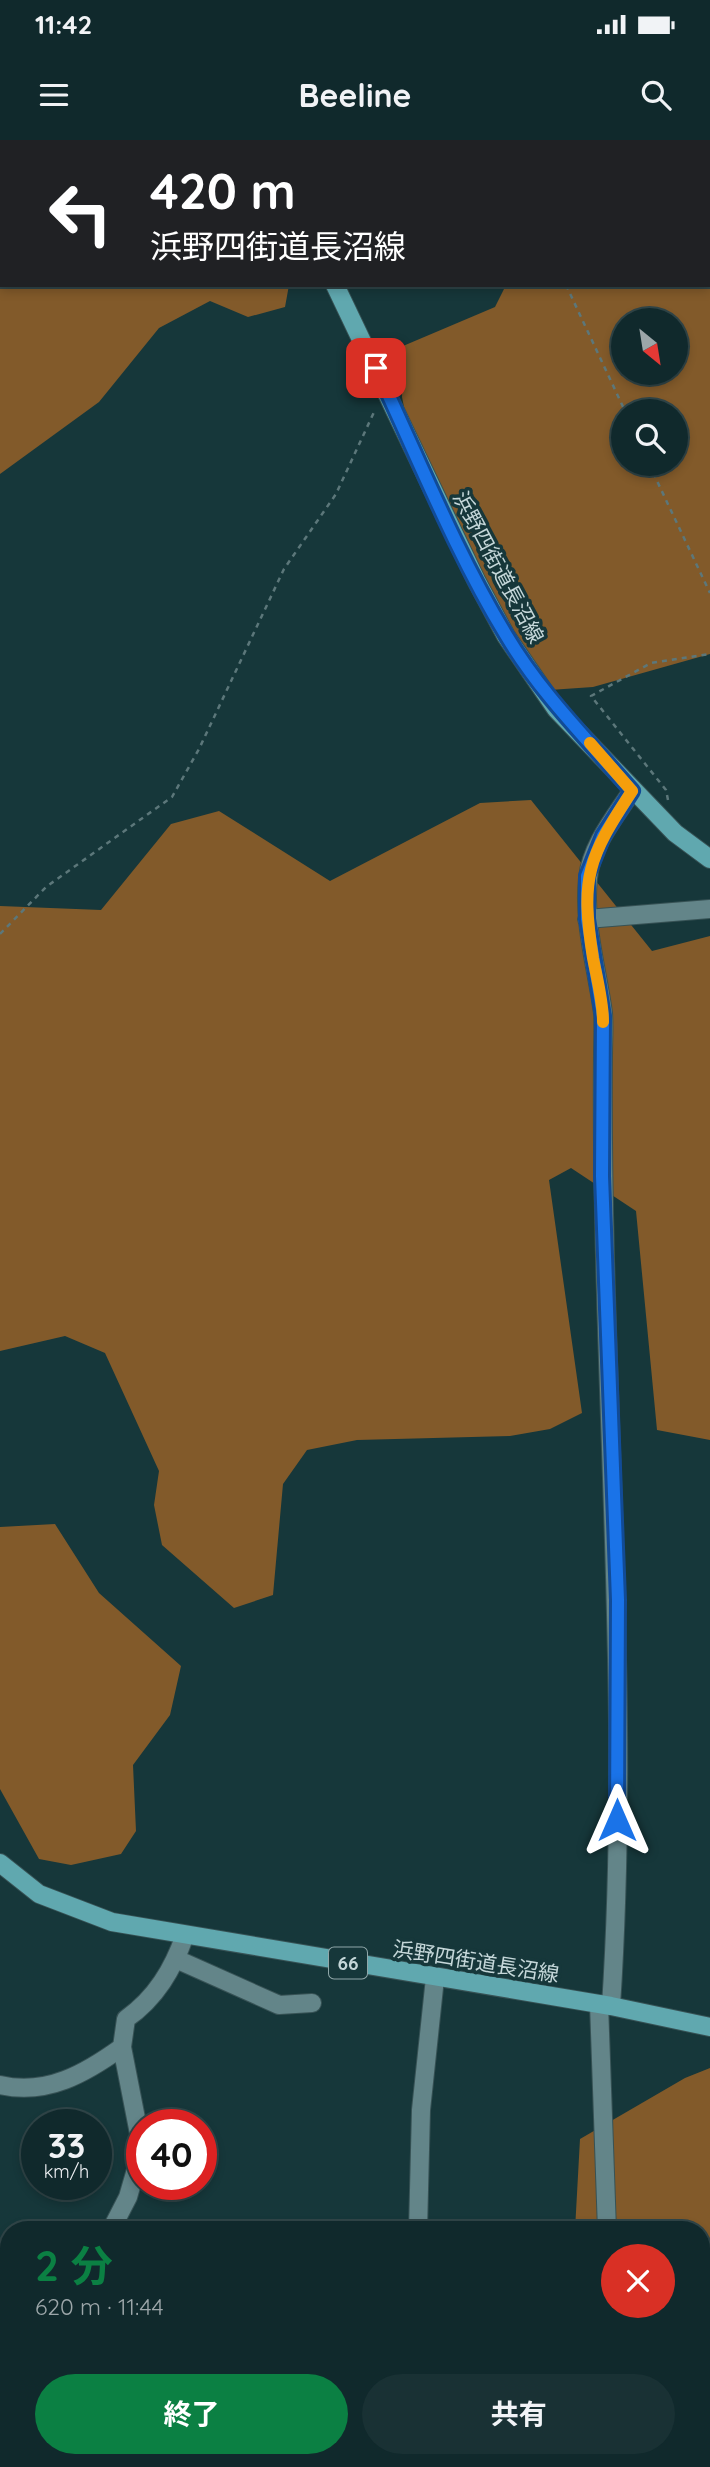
<!DOCTYPE html>
<html lang="ja">
<head>
<meta charset="utf-8">
<style>
	body { margin:0; font-family:Quicksand,"Noto Sans JP",sans-serif; background:#193134; color:#f1f3f6; height:100vh; display:flex; flex-direction:column; font-size:26px; white-space:nowrap }
	* { box-sizing:border-box; margin:0 }
	p { font-size:23px; color:#9ca6a9 }
	.icon { flex:none; width:38px; height:38px; fill:none; stroke:currentColor; stroke-width:2; stroke-linecap:round; stroke-linejoin:round }
	.map { position:relative; flex:1; overflow:hidden }
	.side { position:absolute; left:0px; top:2081px; width:710px; height:247px; display:flex; flex-direction:column; background:#10292c; border-radius:28px 28px 0 0; box-shadow:0 4px 10px #0003,0 0 0 2px #304548 }
	.side>* { flex:none }
	.top-card { position:absolute; left:0px; top:0px; width:710px; height:147px; box-shadow:0 4px 10px #0003,0 0 0 2px #304548; background:#202124; color:#fff; overflow:hidden }
	.needle { width:46px; rotate:150deg }
	.controls { position:absolute; left:611px; top:168px; display:grid; gap:14px }
	.controls a { display:grid; place-items:center; width:77px; height:77px; border-radius:50%; background:#10292c; box-shadow:0 4px 10px #0003,0 0 0 2px #304548; font-size:35px }
	.speed { position:absolute; left:21px; top:1969px; display:flex; gap:14px; font-size:35px; font-weight:700; text-align:center }
	.speed>* { display:grid; place-content:center; width:91px; height:91px; border-radius:50%; background:#10292c; box-shadow:0 4px 10px #0003,0 0 0 2px #304548; line-height:1 }
	.speed small { font-size:18px; font-weight:400 }
	.speed .limit { border:10px solid #d22; background:#fff; color:#111 }
	.pin { position:absolute; display:grid; place-items:center; width:60px; height:60px; color:#fff; margin:-30px; border-radius:14px; box-shadow:0 4px 10px #0006 }
	.me { position:absolute; width:77px; margin:-38px; rotate:0deg; stroke-linejoin:round; filter:drop-shadow(0 0 5px #0008) }
	.turn { display:flex; align-items:center; gap:24px; height:147px; padding:0 35px; font-size:32px }
	.turn .icon { width:91px; height:91px; stroke-width:2.5 }
	.turn b { display:block; font-size:49px; line-height:60px }
	.round { display:grid; place-items:center; flex:none; width:74px; height:74px; border-radius:37px; background:#193134 }
	.summary { display:flex; align-items:center; justify-content:space-between; height:119px; padding:0 35px }
	h1 { font-size:42px; font-weight:700; line-height:52px; color:#0b8043 }
	.primary-button { display:flex; gap:14px; margin-top:auto; padding:14px 35px }
	.primary-button a { flex:1; height:80px; border-radius:42px; background:#0b8043; color:#fff; font-size:28px; font-weight:700; line-height:80px; text-align:center }
	.primary-button a+a { background:#193134; color:#f1f3f6 }
	.status { display:flex; justify-content:space-between; align-items:center; height:49px; padding:0 35px; background:#10292c; direction:ltr }
	.status svg { height:19px; fill:currentColor }
	header { display:flex; justify-content:space-between; align-items:center; height:91px; padding:0 35px; background:#10292c; font-size:32px; font-weight:700 }
	.map>svg:first-child { display:block }
</style>
</head>
<body>
<div class="status"><b>11:42</b><svg viewBox="0 0 49 12"><path d="M0 12V9h3v3zM5 12V6h3v6zM10 12V3h3v9zM15 12V0h3v12zM26 1h20v11H26zM47 4h2v5h-2z"/></svg></div>
<header><svg class="icon" aria-label="menu" viewBox="0 0 24 24"><path d="M4 6h16M4 12h16M4 18h16"/></svg>Beeline<svg class="icon" aria-label="search" viewBox="0 0 24 24"><circle cx="10" cy="10" r="6"/><path d="M15 15l6 6"/></svg></header>
<div class="map">
<svg width="710" height="2327" viewBox="0 0 710 2327">
	<rect width="100%" height="100%" fill="#16373a"/>
	<!-- forest -->
	<path fill="#825a2a" fill-rule="evenodd" d="M476,0H710V514L593,547L535,551L514,523L412,307L402,257L403,206L495,167L506,145H709V2ZM623,180H676V233H623ZM623,271H676V324H623Z
		M0,133L2,145H289L285,167L248,177L210,161L159,188L99,262L0,334Z
		M531,660L652,811L710,796V1300L657,1290L636,1071L571,1028L549,1040L582,1273L550,1289L510,1296L357,1300L307,1310L283,1344L273,1455L234,1468L162,1405L154,1365L159,1331L105,1213L65,1196L0,1211V766L101,770L171,684L219,671L330,741L480,663Z
		M55,1384L99,1453L181,1526L170,1575L133,1625L136,1691L121,1714L71,1725L39,1719L0,1649V1387Z
		M710,1928V2327H686L651,2319H702V2090H575L580,1999L685,1938Z
		M0,2233H9V2319H129L140,2327H0Z"/>
	<g fill="none" stroke-linecap="round" stroke-linejoin="round">
		<defs>
			<path id="minor" d="M587,779L710,769
				M176,1819L279,1865L312,1863
				M599,1864L607,2090
				M611,1866C632,1549 600,1233 603,916C603,902 604,887 603,873C597,828 583,784 588,738C591,706 615,677 632,651
				M0,1945C47,1956 86,1933 122,1907
				M111,2090L128,2057L142,2009L122,1907L126,1879C156,1858 173,1829 185,1795
				M418,2090L421,1970L435,1838
				M416,2319L420,2327
				M631,2319L633,2327
				M87,2327L92,2319"/>
			<path id="major" d="M265,0L266,2
				M335,145L476,440L506,496L556,569L675,693L710,719
				M0,1723L39,1754L112,1782L611,1866L710,1887"/>
		</defs>
		<!-- minor casing -->
		<use href="#minor" stroke="#375255" stroke-width="20"/>
		<!-- major casing -->
		<use href="#major" stroke="#375255" stroke-width="20"/>
		<!-- path -->
		<path stroke="#5c777a" stroke-width="2.5" stroke-dasharray="5 5" stroke-linecap="butt" d="M497,0L498,2
			M566,145L625,271
			M649,324L710,453
			M668,660L666,650L591,556L651,523L710,514
			M0,794L46,747L172,657L199,609L284,429L336,354L375,270
			M0,2177L9,2172"/>
		<!-- minor -->
		<use href="#minor" stroke="#638589" stroke-width="18"/>
		<!-- major -->
		<use href="#major" stroke="#60a8af" stroke-width="18"/>
	</g>
	<g fill="none" stroke-linecap="round" stroke-linejoin="round">
		<defs>
			<path id="route" d="M376,228C418,317 455,411 506,495C541,554 588,600 632,651L603,696L587,736V779L603,876L602,1036L618,1460L617,1680"/>
		</defs>
		<!-- route casing -->
		<use href="#route" stroke="#114b97" stroke-width="18"/>
		<!-- route -->
		<use href="#route" stroke="#1a73e8" stroke-width="12"/>
		<!-- slow -->
		<path stroke="#f59e0b" stroke-width="12" d="M590,603L632,651C588,718 580,737 593,818C597,839 603,861 603,882"/>
	</g>
	<g text-anchor="middle" dominant-baseline="central" stroke-width="7" stroke-linejoin="round" paint-order="stroke">
		<!-- shield labels -->
		<rect fill="#16373a" stroke="#90a7a9" stroke-width="2" x="329" y="1807.5" width="38" height="31" rx="5"/>
		<g font-size="19" font-weight="bold" fill="#c5d7d9">
			<text x="348" y="1823">66</text>
		</g>
		<!-- street labels -->
		<g font-size="21" fill="#c5d7d9" stroke="#16373a">
			<text transform="translate(499 427) rotate(62)">浜野四街道長沼線</text>
			<text transform="translate(476 1821) rotate(9)">浜野四街道長沼線</text>
		</g>
	</g>
</svg>
<div class="controls">
<a><svg class="needle" viewBox="-14 -14 28 28"><path d="M0-13l5 13h-10z" fill="#e53935"/><path d="M0 13l5-13h-10z" fill="#9ca6a9"/></svg></a>
<a><svg class="icon" aria-label="search" viewBox="0 0 24 24"><circle cx="10" cy="10" r="6"/><path d="M15 15l6 6"/></svg></a>
</div>
<div class="speed"><div>33<small>km/h</small></div><div class="limit">40</div></div>
<div class="pin" style="left:376px;top:228px;background:#d93025"><svg class="icon" aria-label="arrive" viewBox="0 0 24 24"><path d="M6 21V4h12l-3 4 3 4H6"/></svg></div>
<svg class="me" style="left:617px;top:1680px" viewBox="-20 -20 40 40"><path d="M0-17L14 15 0 8-14 15z" fill="#1a73e8" stroke="#fff" stroke-width="4"/></svg>
<div class="top-card">
<div class="turn"><svg class="icon" aria-label="left" viewBox="0 0 24 24"><path d="M17 20v-9H6M10 6l-5 5 5 5"/></svg><div><b>420 m</b>浜野四街道長沼線</div></div>
</div>
<section class="side">
<div class="summary"><div><h1>2 分</h1><p>620 m · 11:44</p></div><a class="round" style="background:#d93025;color:#fff"><svg class="icon" aria-label="close" viewBox="0 0 24 24"><path d="M6 6l12 12M18 6L6 18"/></svg></a></div>
<div class="primary-button"><a>終了</a><a>共有</a></div>
</section>
</div>
</body>
</html>
